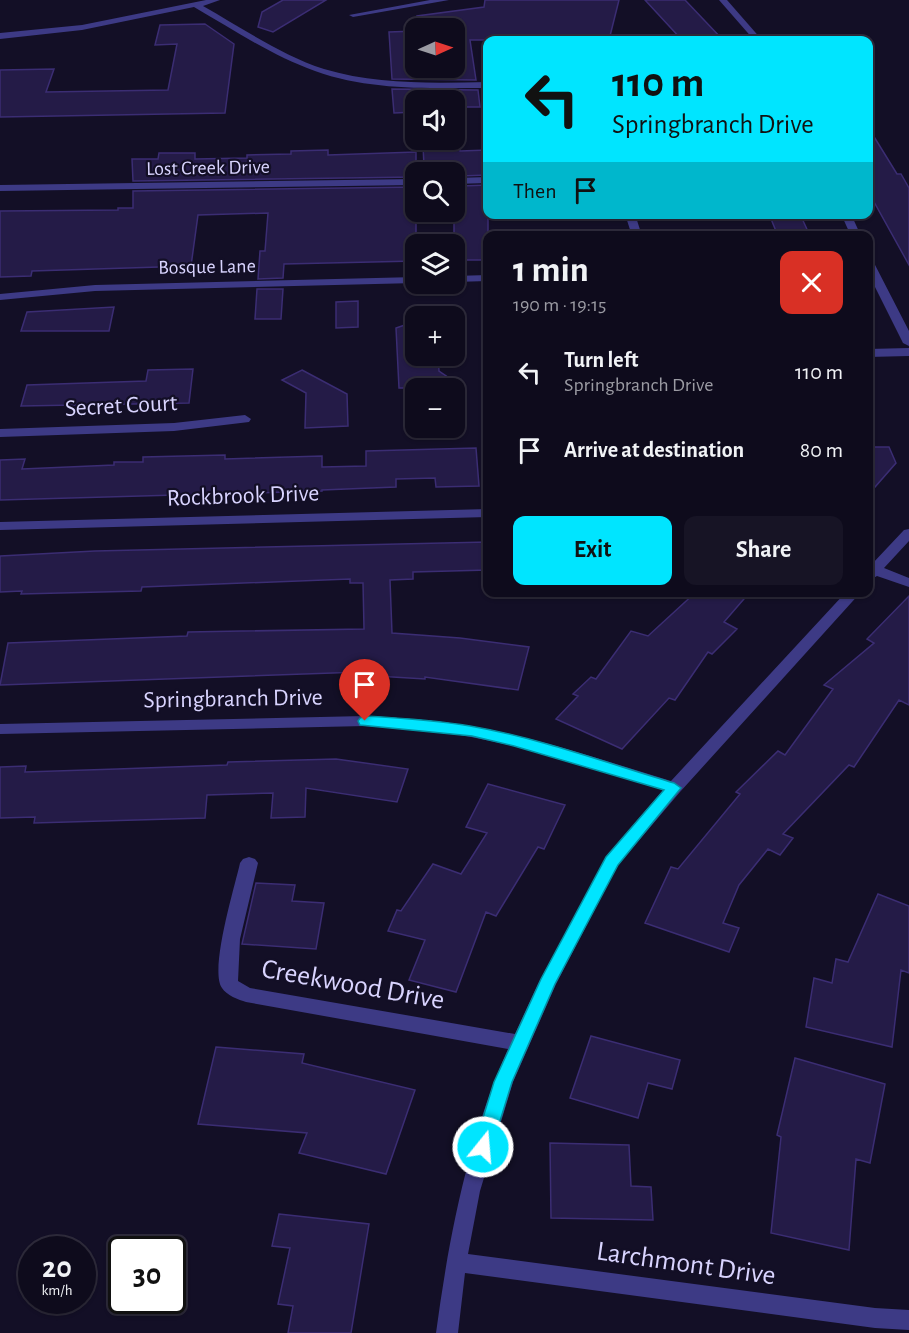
<!DOCTYPE html>
<html lang="en">
<head>
<meta charset="utf-8">
<style>
	body { margin:0; font-family:"Alegreya Sans",sans-serif; background:#171425; color:#f1f3f6; height:100vh; display:flex; flex-direction:column; font-size:22px; white-space:nowrap }
	* { box-sizing:border-box; margin:0 }
	p { font-size:20px; color:#9b9ba3 }
	.icon { flex:none; width:33px; height:33px; fill:none; stroke:currentColor; stroke-width:2; stroke-linecap:round; stroke-linejoin:round }
	.map { position:relative; flex:1; overflow:hidden }
	.panel { position:absolute; left:483px; top:231px; width:390px; height:366px; display:flex; flex-direction:column; background:#0e0b1c; border-radius:12px; box-shadow:0 2px 4px #0004,0 0 0 2px #2e2b3b }
	.panel>* { flex:none }
	.top-card { position:absolute; left:483px; top:36px; width:390px; height:183px; border-radius:12px; box-shadow:0 2px 4px #0004,0 0 0 2px #2e2b3b; background:#00e5ff; color:#111; overflow:hidden }
	.needle { width:39px; rotate:87deg }
	.tools { position:absolute; left:405px; top:18px; display:grid; gap:12px }
	.tools a { display:grid; place-items:center; width:60px; height:60px; border-radius:12px; background:#0e0b1c; box-shadow:0 2px 4px #0004,0 0 0 2px #2e2b3b; font-size:30px }
	.speed { position:absolute; left:18px; top:1236px; display:flex; gap:12px; font-size:30px; font-weight:700; text-align:center }
	.speed>* { display:grid; place-content:center; width:78px; height:78px; border-radius:50%; background:#0e0b1c; box-shadow:0 2px 4px #0004,0 0 0 2px #2e2b3b; line-height:1 }
	.speed small { font-size:15px; font-weight:400 }
	.speed .limit { border:3px solid #111; border-radius:9px; background:#fff; color:#111 }
	.pin { position:absolute; display:grid; place-items:center; width:51px; height:51px; color:#fff; margin:-62px -26px; border-radius:50% 50% 50% 0; rotate:-45deg; box-shadow:0 0 6px #0007 }
	.pin .icon { rotate:45deg }
	.me { position:absolute; width:66px; margin:-33px; rotate:17deg; stroke-linejoin:round; filter:drop-shadow(0 0 4px #0008) }
	.turn { display:flex; align-items:center; gap:21px; height:126px; padding:0 30px; font-size:27px }
	.turn .icon { width:78px; height:78px; stroke-width:2.5 }
	.turn b { display:block; font-size:42px; line-height:51px }
	.then { display:flex; align-items:center; height:57px; padding:0 30px; background:#0003; gap:12px; font-size:22px }
	.round { display:grid; place-items:center; flex:none; width:63px; height:63px; border-radius:12px; background:#171425 }
	.summary { display:flex; align-items:center; justify-content:space-between; height:102px; padding:0 30px }
	h1 { font-size:36px; font-weight:700; line-height:45px }
	.primary-button { display:flex; gap:12px; margin-top:auto; padding:12px 30px }
	.primary-button a { flex:1; height:69px; border-radius:12px; background:#00e5ff; color:#111; font-size:24px; font-weight:700; line-height:69px; text-align:center }
	.primary-button a+a { background:#171425; color:#f1f3f6 }
	ul { padding:0; list-style:none }
	li { display:flex; align-items:center; gap:18px; height:78px; padding:0 30px }
	li div { flex:1 }
	li b { display:block; font-size:22px }
	li em { font-style:normal }
	.map>svg:first-child { display:block }
</style>
</head>
<body>
<div class="map">
<svg width="909" height="1333" viewBox="0 0 909 1333">
	<rect width="100%" height="100%" fill="#130f26"/>
	<!-- building -->
	<path fill="#241b47" stroke="#3b2d73" stroke-width="1.5" d="M283,0H326L273,32L258,27L262,12Z
		M485,0H619L609,40H470L476,80L392,79L389,32L416,31V68H454V28H418L417,16L484,7Z
		M645,0H685L723,40H682Z
		M205,24L234,44L225,113L0,117V70L54,69L46,92L168,90L177,44L155,45L160,25Z
		M392,89L478,90L480,107H454V100H416V112L394,113Z
		M868,127L897,174H901L909,188V265L868,191Z
		M459,144L460,151L488,150V175L460,176L459,165L424,166L423,145Z
		M328,150V155L416,152V177L133,181L132,159H158L159,153H195V159L247,158V155L291,154V151Z
		M488,185V260H454V212H465L461,186Z
		M416,187V261L284,264L283,278L258,279L260,251H265L268,213L198,215L191,266L32,271L31,276L0,277V211L118,210V208H133V191Z
		M769,214H800L810,236H778Z
		M257,289H283L281,319H255Z
		M358,301V327L336,328V302Z
		M114,307L109,331H21L27,312Z
		M416,321V356H438L439,371L464,388H399L396,328Z
		M193,369L189,403L21,406L27,385L146,381L148,370Z
		M302,370L347,394L348,426L305,428L306,393L282,380Z
		M868,447H889L896,463L868,495Z
		M476,448L479,486L436,487L435,478L396,479V487L322,490V491L0,500V460L25,459L22,469L114,465V462H143V457L225,455V459L322,456V467L366,466V451Z
		M488,542V570L413,572V579L390,580L392,633L460,638L529,647L518,690L425,677V679L360,675L361,672L0,685L8,643L187,636L188,632L364,629L363,583H350V579L142,587L141,591L21,594L22,591L0,592V556L95,551Z
		M696,592H750L724,622L737,629L712,654L708,652L675,700L669,698L622,749L556,719L578,696L573,694L591,677L596,679L631,631L648,636Z
		M909,596V705L899,700L854,767L849,765L783,834L793,838L780,855L768,849L739,885L723,923L739,928L729,952L645,923L671,867L678,869L740,794L736,792L778,751L785,755L833,689L824,685L874,643L867,639Z
		M336,759L408,769L397,802L306,788L305,817L271,818L273,793L207,795L205,818L34,823L35,817L0,818V767L26,766L25,772L117,769L227,765L228,762Z
		M488,784L565,805L544,849L538,847L496,916L486,912L456,992L409,980L425,940L388,931L397,910L401,911L433,864L461,874L487,833L466,827Z
		M256,883L295,885L292,901L324,903L316,949L242,944Z
		M878,894L909,906V973L901,970L892,1047L806,1027L814,978L832,983L836,959L848,962Z
		M591,1036L680,1060L672,1089L648,1083L638,1118L570,1098Z
		M216,1047L304,1054L302,1063L415,1090L386,1174L299,1153L307,1133L198,1124Z
		M795,1058L885,1084L870,1163L856,1159L849,1250L771,1233L781,1137L777,1135Z
		M550,1143L629,1145L631,1186L651,1187L653,1220L551,1218Z
		M279,1214L369,1224L351,1333H288L293,1306L278,1304L290,1248L272,1246Z"/>
	<g fill="none" stroke-linecap="round" stroke-linejoin="round">
		<!-- minor -->
		<path fill="#3d3a85" fill-rule="evenodd" d="M206,0H220L203,6C242,28 281,55 324,69C377,85 433,83 488,82V88C430,88 370,91 315,71C272,56 234,30 194,7L82,30L0,39V33L82,25Z
			M430,0H449L353,17L349,15Z
			M719,0H727L762,40H754Z
			M488,177V183L454,184V178Z
			M416,179V185L0,191V185Z
			M625,214H635L642,236H632Z
			M841,214H851L861,236H851Z
			M868,258L873,261L909,331V346L903,343L868,273Z
			M488,275V281L454,282V276Z
			M416,277V283L95,291L0,300V294L95,285Z
			M909,348V356L868,357V349Z
			M245,415L251,419L249,422L174,431L0,437V429L174,423Z
			M488,509V517L0,530V522Z
			M909,529V541L884,568L909,578V587L877,576L868,581V563L872,564L904,530Z
			M846,592H861L680,792L618,865L556,984L513,1082L480,1191L468,1254L875,1308L909,1310V1330L875,1328L465,1273L458,1333H436C449,1236 468,1139 508,1049L246,1002C239,1000 226,995 222,988C209,970 235,886 240,863L243,859L249,857L255,859L258,863L240,939L238,981L250,988L515,1034L538,984L606,857L663,790C599,771 536,749 471,737C436,730 400,728 365,726L0,734V724L365,716C400,718 436,720 471,726C539,738 605,761 671,781Z"/>
	</g>
	<!-- route -->
	<path fill="#00e5ff" stroke="#0095a6" stroke-width="1.5" d="M365,716C400,718 435,720 470,726C539,738 607,763 674,783L681,788L618,865L555,984L512,1082L492,1147L489,1153L483,1155L477,1153L474,1147L494,1082L541,979L606,857L664,790L514,746L472,736L360,725L358,721L360,718Z"/>
	<g text-anchor="middle" dominant-baseline="central" stroke-width="4.5" stroke-linejoin="round" paint-order="stroke">
		<!-- far-street labels -->
		<g font-size="20" fill="#d9d4ff" stroke="#130f26">
			<text transform="translate(208 168) rotate(-1)">Lost Creek Drive</text>
			<text transform="translate(207 267) rotate(-1)">Bosque Lane</text>
		</g>
		<!-- street labels -->
		<g font-size="24" fill="#d9d4ff" stroke="#130f26">
			<text transform="translate(121 406) rotate(-3)">Secret Court</text>
			<text transform="translate(243 496) rotate(-2)">Rockbrook Drive</text>
			<text transform="translate(233 699) rotate(-1)">Springbranch Drive</text>
		</g>
		<!-- near-street labels -->
		<g font-size="28" fill="#d9d4ff" stroke="#130f26">
			<text transform="translate(353 985) rotate(10)">Creekwood Drive</text>
			<text transform="translate(686 1264) rotate(8)">Larchmont Drive</text>
		</g>
	</g>
</svg>
<div class="tools">
<a><svg class="needle" viewBox="-14 -14 28 28"><path d="M0-13l5 13h-10z" fill="#e53935"/><path d="M0 13l5-13h-10z" fill="#9b9ba3"/></svg></a>
<a><svg class="icon" aria-label="sound" viewBox="0 0 24 24"><path d="M4 9h4l5-4v14l-5-4H4zM17 9q2 3 0 6"/></svg></a>
<a><svg class="icon" aria-label="search" viewBox="0 0 24 24"><circle cx="10" cy="10" r="6"/><path d="M15 15l6 6"/></svg></a>
<a><svg class="icon" aria-label="layers" viewBox="0 0 24 24"><path d="M12 4l9 5-9 5-9-5zM3 14l9 5 9-5"/></svg></a>
<a>+</a>
<a>−</a>
</div>
<div class="speed"><div>20<small>km/h</small></div><div class="limit">30</div></div>
<div class="pin" style="left:365px;top:721px;background:#d93025"><svg class="icon" aria-label="arrive" viewBox="0 0 24 24"><path d="M6 21V4h12l-3 4 3 4H6"/></svg></div>
<svg class="me" style="left:483px;top:1147px" viewBox="-20 -20 40 40"><circle r="17" fill="#00e5ff" stroke="#fff" stroke-width="3"/><path d="M0-11L8 9 0 5-8 9z" fill="#fff"/></svg>
<div class="top-card">
<div class="turn"><svg class="icon" aria-label="left" viewBox="0 0 24 24"><path d="M17 20v-9H6M10 6l-5 5 5 5"/></svg><div><b>110 m</b>Springbranch Drive</div></div>
<div class="then">Then<svg class="icon" aria-label="arrive" viewBox="0 0 24 24"><path d="M6 21V4h12l-3 4 3 4H6"/></svg></div>
</div>
<section class="panel">
<div class="summary"><div><h1>1 min</h1><p>190 m · 19:15</p></div><a class="round" style="background:#d93025;color:#fff"><svg class="icon" aria-label="close" viewBox="0 0 24 24"><path d="M6 6l12 12M18 6L6 18"/></svg></a></div>
<ul>
<li><svg class="icon" aria-label="left" viewBox="0 0 24 24"><path d="M17 20v-9H6M10 6l-5 5 5 5"/></svg><div><b>Turn left</b><p>Springbranch Drive</p></div><em>110 m</em></li>
<li><svg class="icon" aria-label="arrive" viewBox="0 0 24 24"><path d="M6 21V4h12l-3 4 3 4H6"/></svg><div><b>Arrive at destination</b></div><em>80 m</em></li>
</ul>
<div class="primary-button"><a>Exit</a><a>Share</a></div>
</section>
</div>
</body>
</html>
